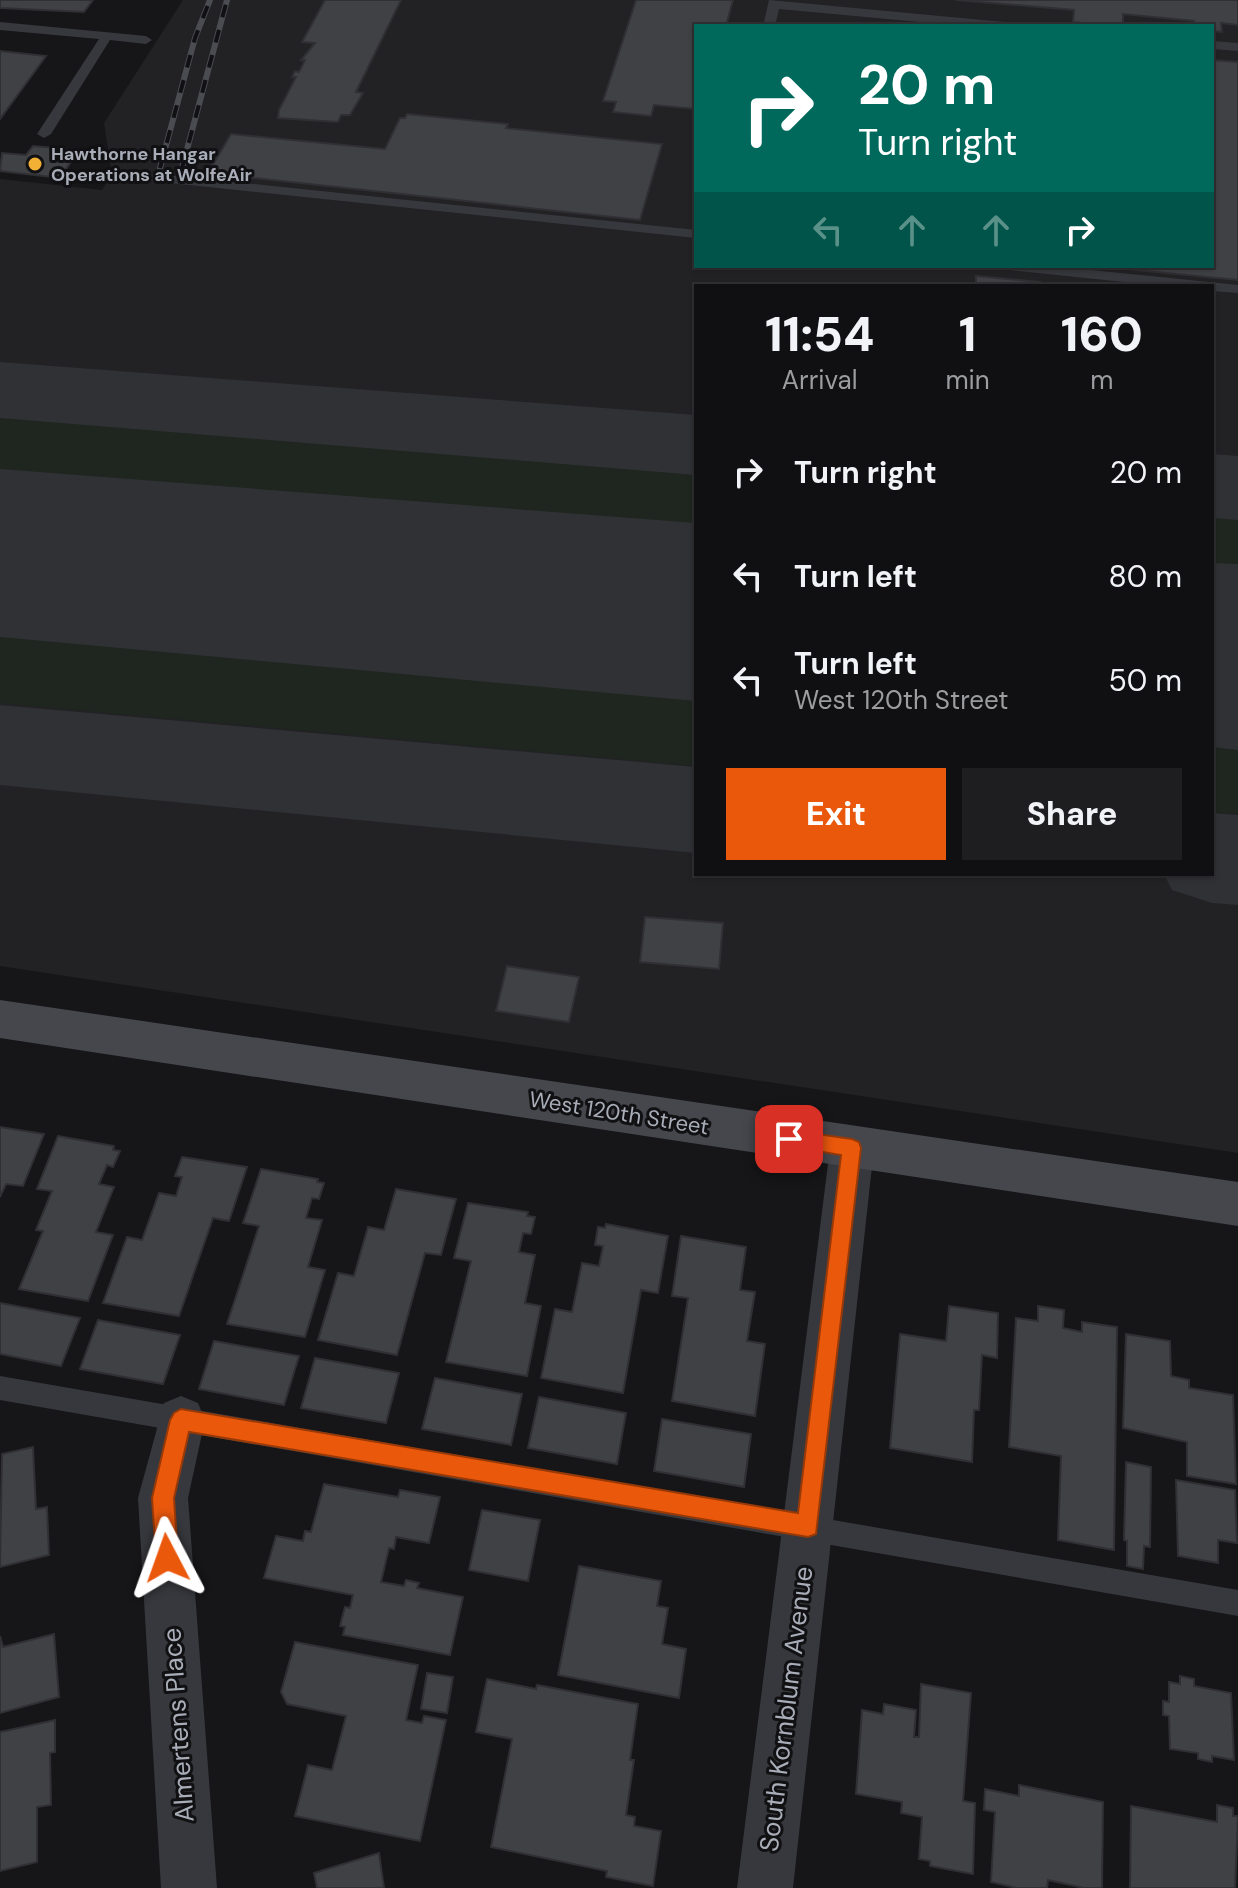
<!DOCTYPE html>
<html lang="en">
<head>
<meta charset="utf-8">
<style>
	body { margin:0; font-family:"DM Sans",sans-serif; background:#1e1e20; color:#f1f3f6; height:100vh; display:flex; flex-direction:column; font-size:30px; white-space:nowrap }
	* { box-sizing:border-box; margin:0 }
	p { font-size:26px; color:#9c9d9f }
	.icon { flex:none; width:44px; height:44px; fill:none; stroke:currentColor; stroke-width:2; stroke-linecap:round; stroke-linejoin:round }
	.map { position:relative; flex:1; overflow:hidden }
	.panel { position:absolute; left:694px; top:284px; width:520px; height:592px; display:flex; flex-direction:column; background:#101012; border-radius:0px; box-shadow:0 2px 6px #0004,0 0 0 2px #303032 }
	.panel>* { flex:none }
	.guide { position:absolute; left:694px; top:24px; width:520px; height:244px; border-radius:0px; box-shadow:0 2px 6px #0004,0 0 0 2px #303032; background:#00695c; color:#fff; overflow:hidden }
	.pin { position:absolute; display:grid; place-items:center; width:68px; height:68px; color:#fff; margin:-34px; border-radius:16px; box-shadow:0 4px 12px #0006 }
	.me { position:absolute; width:88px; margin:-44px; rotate:356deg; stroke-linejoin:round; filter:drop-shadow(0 0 6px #0008) }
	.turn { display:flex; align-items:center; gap:28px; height:168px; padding:0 32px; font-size:36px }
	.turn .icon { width:104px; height:104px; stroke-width:2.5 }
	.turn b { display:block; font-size:56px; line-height:68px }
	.lanes { display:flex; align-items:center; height:76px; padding:0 32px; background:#0003; justify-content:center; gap:40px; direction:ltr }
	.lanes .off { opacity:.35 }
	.eta { display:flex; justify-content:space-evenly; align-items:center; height:136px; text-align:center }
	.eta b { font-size:48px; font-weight:800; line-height:56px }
	.cta { display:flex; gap:16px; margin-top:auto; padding:16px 32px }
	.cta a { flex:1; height:92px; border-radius:0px; background:#ea580c; color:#fff; font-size:32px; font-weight:800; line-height:92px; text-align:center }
	.cta a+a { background:#1e1e20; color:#f1f3f6 }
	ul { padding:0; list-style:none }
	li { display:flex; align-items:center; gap:24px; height:104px; padding:0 32px }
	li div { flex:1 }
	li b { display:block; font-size:30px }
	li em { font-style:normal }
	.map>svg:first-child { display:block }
</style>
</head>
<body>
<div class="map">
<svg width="1238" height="1888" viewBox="0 0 1238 1888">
	<rect width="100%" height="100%" fill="#161618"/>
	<!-- built -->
	<path fill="#222225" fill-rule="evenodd" d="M183,0H1238V1153L0,966V179L102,190L112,174L104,123ZM696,26H1212V266H696ZM696,286H1212V874H696Z"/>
	<!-- green -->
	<path fill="#1e261f" d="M0,411L696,466V538L0,481Z
		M1212,506L1238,508V580L1212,578Z
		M0,626L696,687V766L0,703Z
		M1212,731L1238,734V814L1212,812Z"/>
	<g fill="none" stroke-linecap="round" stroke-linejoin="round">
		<!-- taxiway -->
		<path fill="#303135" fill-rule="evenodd" d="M0,362L696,415V475L0,418Z
			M1212,454L1238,456V520L1212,518Z
			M0,705L696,767V853L0,785Z
			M1212,813L1238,815V905L1212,903L1172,890L1164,874H1212Z"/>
		<!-- runway -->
		<path fill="#303135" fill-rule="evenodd" d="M0,469L696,523V701L0,637Z
			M1212,563L1238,564V750L1212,747Z"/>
	</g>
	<!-- building -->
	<path fill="#404145" stroke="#303034" stroke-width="2" d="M0,0H93L84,12L0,8Z
		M325,0H401L356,92L363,93L350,115H341L338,122L278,118L279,110L296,77H292L295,71L299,72L305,60H301L315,43L302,42Z
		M636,0H733L726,26H696V109L654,105L651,116L613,112L616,102L603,101Z
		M956,0H1238V25L1221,23L1222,32L1212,31V26H1194V21L1123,14V26H1114L1073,22L1074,10Z
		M0,51L46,56L0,119Z
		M1212,60L1238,62V280L1095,266H1212Z
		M407,114L508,124L506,128L662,144L640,220L208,173L231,134L385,149L400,118H405Z
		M33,146L79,150L60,178L0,171L2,153L26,155Z
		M976,276L1040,282V286H976Z
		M645,917L723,923L719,969L640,962Z
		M507,966L579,977L569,1022L496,1011Z
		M0,1127L44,1134L23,1186L6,1184L0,1197Z
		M58,1136L114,1146L113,1150L120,1151L113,1167L107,1165L99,1184L114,1187L96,1232L113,1235L88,1301L19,1289L43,1231L36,1230L52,1191L37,1189Z
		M182,1157L247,1167L229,1221L213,1218L179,1316L103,1303L127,1237L142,1240L159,1193L176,1196L182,1177L175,1176Z
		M261,1169L318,1179L317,1182L324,1183L319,1199L312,1198L306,1218L322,1220L308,1267L325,1270L305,1337L227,1324L259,1226L243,1223Z
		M396,1189L456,1199L441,1255L425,1253L397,1355L318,1340L338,1273L354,1276L368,1227L384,1230Z
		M468,1203L528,1212L527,1216L535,1217L531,1234L523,1233L519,1252L535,1255L525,1303L541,1306L527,1376L446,1362L471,1261L454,1258Z
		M606,1224L668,1236L658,1293L641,1290L623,1393L541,1378L555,1309L572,1312L582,1263L599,1266L603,1246L595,1245L598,1227L605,1228Z
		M681,1236L746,1247L740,1290L755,1292L747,1341L765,1344L755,1416L672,1401L688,1298L672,1296Z
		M0,1303L80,1318L61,1366L0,1354Z
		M949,1306L998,1313L997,1358L982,1355L979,1410H974L972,1462L890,1448L900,1334L946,1341Z
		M1038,1306L1064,1310L1063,1328L1082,1332V1322L1117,1327L1114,1550L1058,1540L1061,1456L1009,1447L1016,1318L1038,1321Z
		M98,1320L180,1335L163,1384L80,1369Z
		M1126,1334L1170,1341L1171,1376L1189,1380V1388L1233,1395L1236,1484L1187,1476V1442L1123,1428Z
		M214,1341L299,1356L284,1405L199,1389Z
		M315,1358L399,1373L386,1423L301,1408Z
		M435,1378L522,1394L511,1445L422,1429Z
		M539,1397L626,1413L617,1464L528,1448Z
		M662,1419L751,1434L744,1487L654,1471Z
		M33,1447L36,1509L47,1507L49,1555L0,1567L2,1454Z
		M1126,1462L1151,1467L1150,1547L1144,1546L1143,1569L1127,1566V1541L1124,1540Z
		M1176,1480L1235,1490L1237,1543L1218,1540V1563L1178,1556Z
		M324,1484L398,1497L400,1490L440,1497L429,1543L396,1537L394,1549L389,1548L381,1582L404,1586L406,1580L419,1583L417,1588L463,1597L450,1655L343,1635L345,1627L340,1626L345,1607L350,1608L353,1595L264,1578L276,1536L303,1541L305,1531L311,1532Z
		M482,1510L540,1520L528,1581L469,1570Z
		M579,1566L661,1581L657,1606L668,1608L662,1644L686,1649L679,1698L558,1675Z
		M54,1634L59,1697L0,1713V1636L3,1647Z
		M295,1642L418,1665L406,1720L422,1723L424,1716L446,1720L420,1841L295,1816L308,1765L332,1770L346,1716L287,1704L281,1692Z
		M427,1673L453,1677L447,1713L421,1709Z
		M1180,1676L1194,1679V1686L1231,1693L1234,1760L1212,1756V1762L1198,1759V1753L1170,1749L1169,1716L1163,1715V1701L1169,1702V1682L1180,1684Z
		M487,1679L536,1689L537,1685L638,1704L630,1760H634L626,1815L635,1817L634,1826L661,1831L653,1886L606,1877L607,1871L491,1847L512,1739L476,1732Z
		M921,1684L971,1693L963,1801L975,1803L973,1874L930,1866V1861L919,1859L922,1817L901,1813L902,1802L856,1794L862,1710L883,1714L884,1704L916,1710L914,1737H919Z
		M55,1720V1752L50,1753L51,1805L37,1807V1862L0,1871V1732Z
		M1019,1785L1103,1802L1102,1888H1084L1048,1880L1047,1888H1017L991,1882L995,1812L984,1810L985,1789L1019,1796Z
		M1217,1805L1233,1808V1816H1238L1235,1888H1130L1131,1806L1217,1822Z
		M379,1853L384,1888H317L314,1873Z"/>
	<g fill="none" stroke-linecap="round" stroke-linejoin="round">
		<!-- lane -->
		<path fill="#37383d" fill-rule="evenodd" d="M769,0L1004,22L1010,26H963L779,9L775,26H763Z
			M0,22L146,36L152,40L146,44L110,40L51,134L44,138L37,134L99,39L0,30Z
			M1212,41L1238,43V51L1212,49Z
			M118,170L696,230V238L113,177L111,174Z
			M1002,266H1052L1238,285V293L1212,291V286H1163L1009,270Z
			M0,1376L1238,1590V1616L0,1400Z"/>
		<!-- street -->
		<path fill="#37383d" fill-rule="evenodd" d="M852,1128L867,1134L874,1148L793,1888H737L830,1148L837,1134Z
			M181,1396L198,1403L205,1420L188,1498L217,1888H161L138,1498L164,1403Z"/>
		<!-- secondary -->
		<path fill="#45474d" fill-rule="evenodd" d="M0,1000L1238,1182V1226L0,1038Z"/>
		<defs>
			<path id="rail" d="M160,168L195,38L210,0
				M182,168L227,0"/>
		</defs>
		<!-- rail casing -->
		<use href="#rail" stroke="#4a4c52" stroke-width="6"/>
		<!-- rail -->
		<use href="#rail" stroke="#111113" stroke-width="4" stroke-dasharray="13" stroke-linecap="butt"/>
	</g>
	<!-- route -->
	<path fill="#ea580c" stroke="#983908" stroke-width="2" d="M789,1130L852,1139L859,1142L861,1148L816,1534L808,1537L189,1432L174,1498L178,1558L175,1566L167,1570L159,1566L156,1558L152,1498L170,1420L174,1413L181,1409L798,1513L841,1155L782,1145L779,1139L782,1132Z"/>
	<!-- markers -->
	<circle fill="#f2b134" stroke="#111113" stroke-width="3" cx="35" cy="164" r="8"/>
	<g text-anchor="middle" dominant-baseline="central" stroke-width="6" stroke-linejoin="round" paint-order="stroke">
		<!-- far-poi labels -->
		<g font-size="18" font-weight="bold" fill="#a8adb8" stroke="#111113" text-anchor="start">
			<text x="51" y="154">Hawthorne Hangar<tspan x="51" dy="21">Operations at WolfeAir</tspan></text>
		</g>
		<!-- street labels -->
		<g font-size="22" fill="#a8adb8" stroke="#111113">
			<text transform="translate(619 1113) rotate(9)">West 120th Street</text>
		</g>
		<!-- near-street labels -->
		<g font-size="26" fill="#a8adb8" stroke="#111113">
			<text transform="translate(786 1709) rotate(-83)">South Kornblum Avenue</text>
			<text transform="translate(178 1725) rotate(-94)">Almertens Place</text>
		</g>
	</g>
</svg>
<div class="pin" style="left:789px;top:1139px;background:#d93025"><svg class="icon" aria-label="arrive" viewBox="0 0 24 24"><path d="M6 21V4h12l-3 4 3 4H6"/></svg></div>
<svg class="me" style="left:167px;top:1558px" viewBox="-20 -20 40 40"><path d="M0-17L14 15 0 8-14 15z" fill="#ea580c" stroke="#fff" stroke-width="4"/></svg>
<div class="guide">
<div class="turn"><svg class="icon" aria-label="right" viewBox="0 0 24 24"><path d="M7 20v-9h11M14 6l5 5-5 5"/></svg><div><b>20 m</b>Turn right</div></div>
<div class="lanes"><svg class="icon off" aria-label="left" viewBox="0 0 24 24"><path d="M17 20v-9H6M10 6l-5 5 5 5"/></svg><svg class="icon off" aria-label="ahead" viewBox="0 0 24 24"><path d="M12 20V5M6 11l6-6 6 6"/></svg><svg class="icon off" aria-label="ahead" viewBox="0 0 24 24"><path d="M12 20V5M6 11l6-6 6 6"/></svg><svg class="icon" aria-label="right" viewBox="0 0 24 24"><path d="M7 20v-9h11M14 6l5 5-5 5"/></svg></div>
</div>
<section class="panel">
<div class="eta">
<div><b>11:54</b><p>Arrival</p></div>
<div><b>1</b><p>min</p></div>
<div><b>160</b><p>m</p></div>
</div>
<ul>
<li><svg class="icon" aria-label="right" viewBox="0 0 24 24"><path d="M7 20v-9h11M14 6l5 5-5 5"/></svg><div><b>Turn right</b></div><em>20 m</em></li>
<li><svg class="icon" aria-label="left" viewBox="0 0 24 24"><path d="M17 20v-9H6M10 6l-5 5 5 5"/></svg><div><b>Turn left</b></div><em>80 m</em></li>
<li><svg class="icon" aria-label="left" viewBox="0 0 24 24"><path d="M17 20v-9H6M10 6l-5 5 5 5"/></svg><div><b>Turn left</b><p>West 120th Street</p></div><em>50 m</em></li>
</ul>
<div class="cta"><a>Exit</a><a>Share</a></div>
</section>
</div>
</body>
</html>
